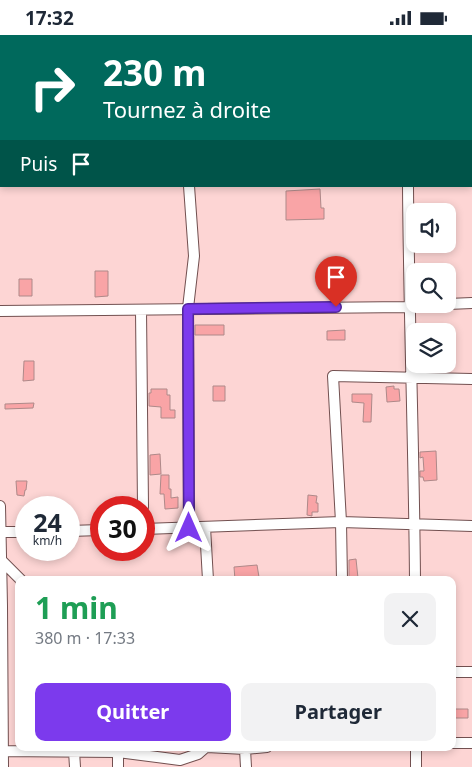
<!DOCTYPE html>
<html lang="fr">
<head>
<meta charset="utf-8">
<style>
	body { margin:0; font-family:"Noto Sans",sans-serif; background:#f2f2f3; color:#1f2937; height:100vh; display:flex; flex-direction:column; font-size:19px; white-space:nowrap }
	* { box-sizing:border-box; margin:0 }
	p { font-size:16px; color:#747a83 }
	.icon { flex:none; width:28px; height:28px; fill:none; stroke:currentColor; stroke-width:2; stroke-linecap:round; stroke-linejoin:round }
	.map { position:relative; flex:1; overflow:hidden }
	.side { position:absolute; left:15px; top:541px; width:441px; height:175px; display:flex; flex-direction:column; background:#fff; border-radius:10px; box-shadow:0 2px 8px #0003 }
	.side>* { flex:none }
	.banner { position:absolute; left:0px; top:0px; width:472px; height:152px; box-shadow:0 2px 8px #0003; background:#00695c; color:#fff; overflow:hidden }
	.fabs { position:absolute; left:406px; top:168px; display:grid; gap:10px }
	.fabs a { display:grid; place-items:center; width:50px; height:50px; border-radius:10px; background:#fff; box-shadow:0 2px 8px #0003; font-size:25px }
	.speed { position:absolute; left:15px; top:461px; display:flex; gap:10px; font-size:25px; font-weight:700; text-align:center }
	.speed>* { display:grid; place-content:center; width:65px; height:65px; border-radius:50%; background:#fff; box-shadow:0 2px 8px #0003; line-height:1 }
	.speed small { font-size:12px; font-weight:400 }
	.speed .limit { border:8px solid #d22; background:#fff; color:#111 }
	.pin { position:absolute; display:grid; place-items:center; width:42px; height:42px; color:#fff; margin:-51px -21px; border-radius:50% 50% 50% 0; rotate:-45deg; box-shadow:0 0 5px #0007 }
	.pin .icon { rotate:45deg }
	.me { position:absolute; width:55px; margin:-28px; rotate:0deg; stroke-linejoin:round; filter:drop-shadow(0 0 4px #0008) }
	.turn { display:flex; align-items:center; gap:18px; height:105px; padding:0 20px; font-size:22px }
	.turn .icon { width:65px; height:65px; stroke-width:2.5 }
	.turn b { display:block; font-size:35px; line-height:42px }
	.then { display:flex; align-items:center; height:48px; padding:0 20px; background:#0003; gap:10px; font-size:19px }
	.round { display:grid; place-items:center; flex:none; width:52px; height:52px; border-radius:10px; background:#f2f2f3 }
	.overview { display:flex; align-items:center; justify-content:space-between; height:85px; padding:0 20px }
	h1 { font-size:30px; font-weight:700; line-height:38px; color:#1e9e55 }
	.action { display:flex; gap:10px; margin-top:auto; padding:10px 20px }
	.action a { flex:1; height:58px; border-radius:10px; background:#7c3aed; color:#fff; font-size:20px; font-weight:700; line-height:58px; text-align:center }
	.action a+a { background:#f2f2f3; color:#1f2937 }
	.status { display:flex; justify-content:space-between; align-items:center; height:35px; padding:0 25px; background:#fff; direction:ltr }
	.status svg { height:14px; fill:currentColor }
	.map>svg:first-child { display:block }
</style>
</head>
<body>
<div class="status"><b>17:32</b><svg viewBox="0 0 49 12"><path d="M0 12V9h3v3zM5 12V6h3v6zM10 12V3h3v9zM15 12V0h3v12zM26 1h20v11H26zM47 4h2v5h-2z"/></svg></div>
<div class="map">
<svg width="472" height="732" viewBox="0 0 472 732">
	<rect width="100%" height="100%" fill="#fdd5d4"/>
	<!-- building -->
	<path fill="#f9a4a6" stroke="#ae8989" d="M320,154L321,173H324V184L286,185V156Z
		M95,236H108V261L95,262Z
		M19,244H32V261H19Z
		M195,290H224V300H195Z
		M345,295V305H327V296Z
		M24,326H34V345L23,346Z
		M213,351H225V366H213Z
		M394,351V354H399L400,366L387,367L386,352Z
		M151,354H167V360H170V375H175V383H161V372L149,371V358H151Z
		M352,359H372L371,387H363L364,368L352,367Z
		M34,368L33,373L5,374V369Z
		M436,416L437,445L424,446L423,442H420V436H424L423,422L420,423V417Z
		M160,419L161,439L150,440V420Z
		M161,440H169V454H171V463L178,462V473L165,474L164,459H160Z
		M16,446H27L26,455H25L24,461L17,460Z
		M308,460L317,461L316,468H318V477H312V481L307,480Z
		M356,524L358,543L349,544V525Z
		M257,530L259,542L235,545L234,532Z
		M452,674H468V683H452Z"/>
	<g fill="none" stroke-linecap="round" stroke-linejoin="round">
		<defs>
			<path id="minor" d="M183,0V1
				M260,0V1
				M407,1V0
				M471,130H472
				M408,151C409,283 414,414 415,545
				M448,269L472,268
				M141,275L143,472
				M0,276L409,272L446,269
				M0,471L2,571L3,732
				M205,492L208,545
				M189,493L188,273L194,221L189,151
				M144,494L341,487L472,491
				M69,496L101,495
				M0,497H26
				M1,525L21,545
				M342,545L341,487L333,341L472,344
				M452,637H472
				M452,708H472
				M207,712L245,714L267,712
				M416,712V732
				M245,714L246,732
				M0,716L118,717L180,725L198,719L206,712
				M74,716L75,732
				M118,717V732"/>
		</defs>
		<!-- minor casing -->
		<use href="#minor" stroke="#725050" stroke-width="12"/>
		<!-- minor -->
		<use href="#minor" stroke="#fff" stroke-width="10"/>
	</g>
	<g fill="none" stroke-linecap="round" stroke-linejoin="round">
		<defs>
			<path id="route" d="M189,493L188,274L336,272"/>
		</defs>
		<!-- route casing -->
		<use href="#route" stroke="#51269a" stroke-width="12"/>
		<!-- route -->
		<use href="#route" stroke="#7c3aed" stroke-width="9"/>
	</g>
</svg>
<div class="fabs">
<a><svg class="icon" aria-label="sound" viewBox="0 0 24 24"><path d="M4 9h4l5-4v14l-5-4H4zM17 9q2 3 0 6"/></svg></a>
<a><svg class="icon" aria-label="search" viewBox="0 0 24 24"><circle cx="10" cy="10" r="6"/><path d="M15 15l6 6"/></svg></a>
<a><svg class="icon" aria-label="layers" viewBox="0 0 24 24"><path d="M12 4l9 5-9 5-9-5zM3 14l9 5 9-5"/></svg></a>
</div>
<div class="speed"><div>24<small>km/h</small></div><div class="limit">30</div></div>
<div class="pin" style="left:336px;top:272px;background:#d93025"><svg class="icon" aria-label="arrive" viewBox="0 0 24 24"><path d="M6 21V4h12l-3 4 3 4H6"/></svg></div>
<svg class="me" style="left:189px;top:493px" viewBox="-20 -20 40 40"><path d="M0-17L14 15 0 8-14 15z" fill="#7c3aed" stroke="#fff" stroke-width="4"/></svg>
<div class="banner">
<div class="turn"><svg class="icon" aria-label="right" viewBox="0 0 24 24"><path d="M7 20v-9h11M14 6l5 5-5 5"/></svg><div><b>230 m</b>Tournez à droite</div></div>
<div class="then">Puis<svg class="icon" aria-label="arrive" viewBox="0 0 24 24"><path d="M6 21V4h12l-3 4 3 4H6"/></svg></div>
</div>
<section class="side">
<div class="overview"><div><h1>1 min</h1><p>380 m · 17:33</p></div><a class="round"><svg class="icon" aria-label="close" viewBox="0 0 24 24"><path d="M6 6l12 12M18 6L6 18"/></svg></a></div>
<div class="action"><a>Quitter</a><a>Partager</a></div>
</section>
</div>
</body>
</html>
